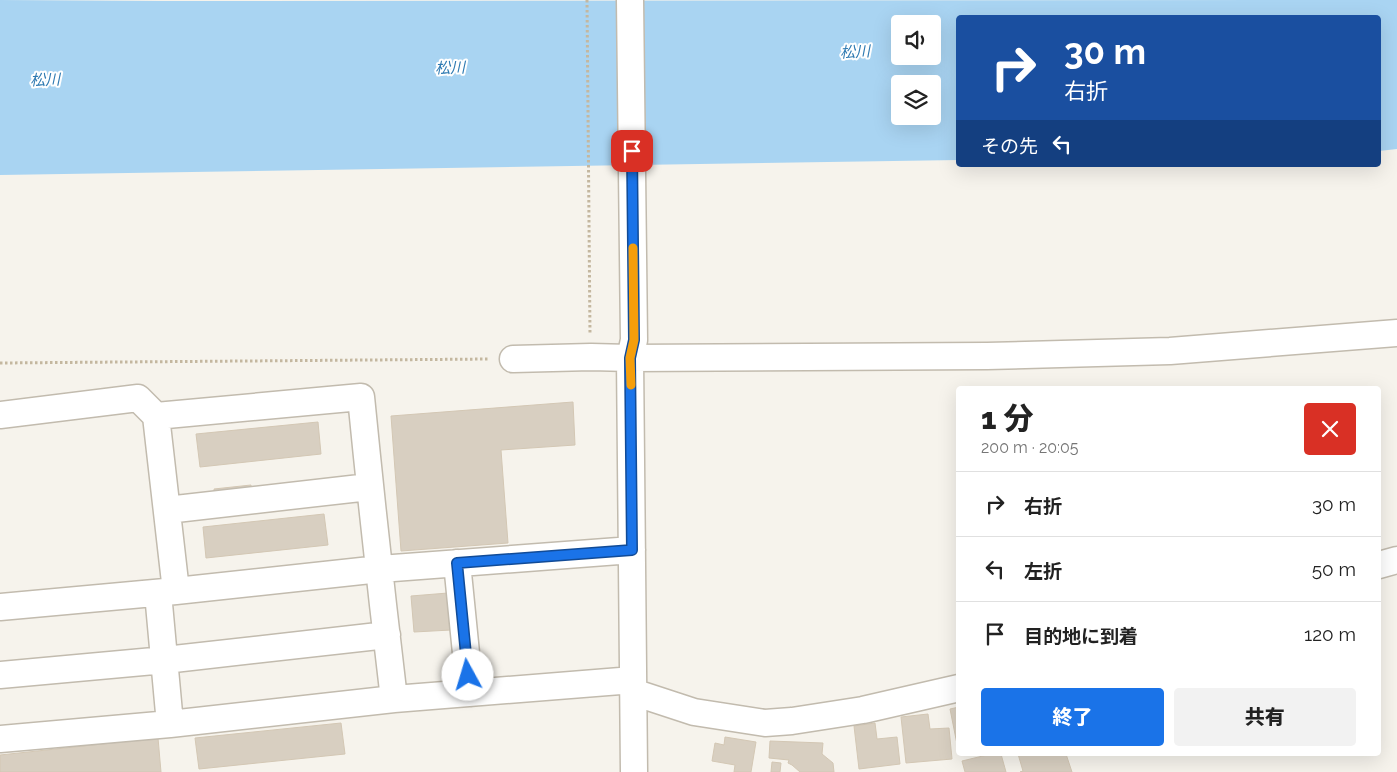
<!DOCTYPE html>
<html lang="ja">
<head>
<meta charset="utf-8">
<style>
	body { margin:0; font-family:Raleway,"Noto Sans JP",sans-serif; background:#f2f2f2; color:#222; height:100vh; display:flex; flex-direction:column; font-size:19px; white-space:nowrap }
	* { box-sizing:border-box; margin:0 }
	p { font-size:16px; color:#767676 }
	.icon { flex:none; width:28px; height:28px; fill:none; stroke:currentColor; stroke-width:2; stroke-linecap:round; stroke-linejoin:round }
	.map { position:relative; flex:1; overflow:hidden }
	.details { position:absolute; left:956px; top:386px; width:425px; height:370px; display:flex; flex-direction:column; background:#fff; border-radius:5px; box-shadow:0 5px 20px #0002 }
	.details>* { flex:none }
	.guide { position:absolute; left:956px; top:15px; width:425px; height:152px; border-radius:5px; box-shadow:0 5px 20px #0002; background:#1a4fa0; color:#fff; overflow:hidden }
	.buttons { position:absolute; left:891px; top:15px; display:grid; gap:10px }
	.buttons a { display:grid; place-items:center; width:50px; height:50px; border-radius:5px; background:#fff; box-shadow:0 5px 20px #0002; font-size:25px }
	.pin { position:absolute; display:grid; place-items:center; width:42px; height:42px; color:#fff; margin:-21px; border-radius:10px; box-shadow:0 2px 8px #0006 }
	.me { position:absolute; width:55px; margin:-28px; rotate:354deg; stroke-linejoin:round; filter:drop-shadow(0 0 4px #0008) }
	.turn { display:flex; align-items:center; gap:18px; height:105px; padding:0 25px; font-size:22px }
	.turn .icon { width:65px; height:65px; stroke-width:2.5 }
	.turn b { display:block; font-size:35px; line-height:42px }
	.then { display:flex; align-items:center; height:48px; padding:0 25px; background:#0003; gap:10px; font-size:19px }
	.round { display:grid; place-items:center; flex:none; width:52px; height:52px; border-radius:5px; background:#f2f2f2 }
	.head { display:flex; align-items:center; justify-content:space-between; height:85px; padding:0 25px }
	h1 { font-size:30px; font-weight:800; line-height:38px }
	.primary-button { display:flex; gap:10px; margin-top:auto; padding:10px 25px }
	.primary-button a { flex:1; height:58px; border-radius:5px; background:#1a73e8; color:#fff; font-size:20px; font-weight:800; line-height:58px; text-align:center }
	.primary-button a+a { background:#f2f2f2; color:#222 }
	ul { padding:0; list-style:none }
	li { display:flex; align-items:center; gap:15px; height:65px; padding:0 25px; border-top:1px solid #e0e0e0 }
	li div { flex:1 }
	li b { display:block; font-size:19px }
	li em { font-style:normal }
	.map>svg:first-child { display:block }
</style>
</head>
<body>
<div class="map">
<svg width="1397" height="772" viewBox="0 0 1397 772">
	<rect width="100%" height="100%" fill="#f6f3ec"/>
	<!-- water -->
	<path fill="#a9d4f2" fill-rule="evenodd" d="M0,0L163,1L1397,0V149L1379,151V18H959V160L0,175ZM900,24H932V56H900ZM900,84H932V116H900Z"/>
	<!-- building -->
	<path fill="#d8cfc1" stroke="#d3c7b4" d="M573,402L575,445L501,450L508,543L401,551L391,416Z
		M318,422L321,454L200,467L196,434Z
		M251,485L252,496L215,499L214,489Z
		M324,514L328,545L206,558L203,527Z
		M448,593L451,630L414,632L411,596Z
		M959,707V743L957,744L950,709Z
		M928,714L930,729L949,728L952,759L906,763L901,717Z
		M341,723L345,754L199,769L195,738Z
		M875,723L877,739L897,737L900,764L859,769L854,726Z
		M725,737L756,742L751,772H734L735,765L712,761L715,743L724,745Z
		M158,738L161,772H0V755Z
		M770,741L823,743L822,754L833,763L834,772H800L792,765L788,763L789,760L769,758Z
		M991,754H1001L1006,772H965L962,761Z
		M1018,754H1066L1072,772H1020L1023,771Z
		M772,762L781,763L780,772H771Z"/>
	<g fill="none" stroke-linecap="round" stroke-linejoin="round">
		<defs>
			<path id="minor" d="M630,0L634,340L630,358L634,772
				M513,359L591,357L630,358L987,356L1170,351L1397,333
				M0,415L138,398L156,416L361,397C371,498 382,599 394,699
				M156,416L176,591
				M167,510L369,487
				M457,563L470,693
				M1379,565L1397,560
				M158,593L170,724
				M0,607L176,591L380,569L632,550
				M0,675L165,660L387,635
				M633,692L694,712L765,723L792,721L863,710L959,688
				M0,739L170,724L394,699L633,680"/>
		</defs>
		<!-- minor casing -->
		<use href="#minor" stroke="#c2bbae" stroke-width="29"/>
		<!-- path -->
		<path stroke="#c4b79f" stroke-width="3" stroke-dasharray="2.5 2.5" stroke-linecap="butt" d="M587,0L590,334
			M0,363L490,359"/>
		<!-- minor -->
		<use href="#minor" stroke="#fff" stroke-width="26"/>
	</g>
	<g fill="none" stroke-linecap="round" stroke-linejoin="round">
		<defs>
			<path id="route" d="M468,675L457,563L632,550L630,358L634,340L632,151"/>
		</defs>
		<!-- route casing -->
		<use href="#route" stroke="#114b97" stroke-width="12"/>
		<!-- route -->
		<use href="#route" stroke="#1a73e8" stroke-width="9"/>
		<!-- slow -->
		<path stroke="#f59e0b" stroke-width="9" d="M631,385L630,358L634,340L633,248"/>
	</g>
	<g text-anchor="middle" dominant-baseline="central" stroke-width="4" stroke-linejoin="round" paint-order="stroke">
		<!-- water labels -->
		<g font-size="15" font-style="italic" fill="#2e7ab2" stroke="#fff">
			<text transform="translate(855 52) rotate(-3)">松川</text>
			<text transform="translate(450 68) rotate(-2)">松川</text>
			<text transform="translate(45 80) rotate(-2)">松川</text>
		</g>
	</g>
</svg>
<div class="buttons">
<a><svg class="icon" aria-label="sound" viewBox="0 0 24 24"><path d="M4 9h4l5-4v14l-5-4H4zM17 9q2 3 0 6"/></svg></a>
<a><svg class="icon" aria-label="layers" viewBox="0 0 24 24"><path d="M12 4l9 5-9 5-9-5zM3 14l9 5 9-5"/></svg></a>
</div>
<div class="pin" style="left:632px;top:151px;background:#d93025"><svg class="icon" aria-label="arrive" viewBox="0 0 24 24"><path d="M6 21V4h12l-3 4 3 4H6"/></svg></div>
<svg class="me" style="left:468px;top:675px" viewBox="-20 -20 40 40"><circle r="19" fill="#fff"/><path d="M0-13L10 11 0 6-10 11z" fill="#1a73e8"/></svg>
<div class="guide">
<div class="turn"><svg class="icon" aria-label="right" viewBox="0 0 24 24"><path d="M7 20v-9h11M14 6l5 5-5 5"/></svg><div><b>30 m</b>右折</div></div>
<div class="then">その先<svg class="icon" aria-label="left" viewBox="0 0 24 24"><path d="M17 20v-9H6M10 6l-5 5 5 5"/></svg></div>
</div>
<section class="details">
<div class="head"><div><h1>1 分</h1><p>200 m · 20:05</p></div><a class="round" style="background:#d93025;color:#fff"><svg class="icon" aria-label="close" viewBox="0 0 24 24"><path d="M6 6l12 12M18 6L6 18"/></svg></a></div>
<ul>
<li><svg class="icon" aria-label="right" viewBox="0 0 24 24"><path d="M7 20v-9h11M14 6l5 5-5 5"/></svg><div><b>右折</b></div><em>30 m</em></li>
<li><svg class="icon" aria-label="left" viewBox="0 0 24 24"><path d="M17 20v-9H6M10 6l-5 5 5 5"/></svg><div><b>左折</b></div><em>50 m</em></li>
<li><svg class="icon" aria-label="arrive" viewBox="0 0 24 24"><path d="M6 21V4h12l-3 4 3 4H6"/></svg><div><b>目的地に到着</b></div><em>120 m</em></li>
</ul>
<div class="primary-button"><a>終了</a><a>共有</a></div>
</section>
</div>
</body>
</html>
